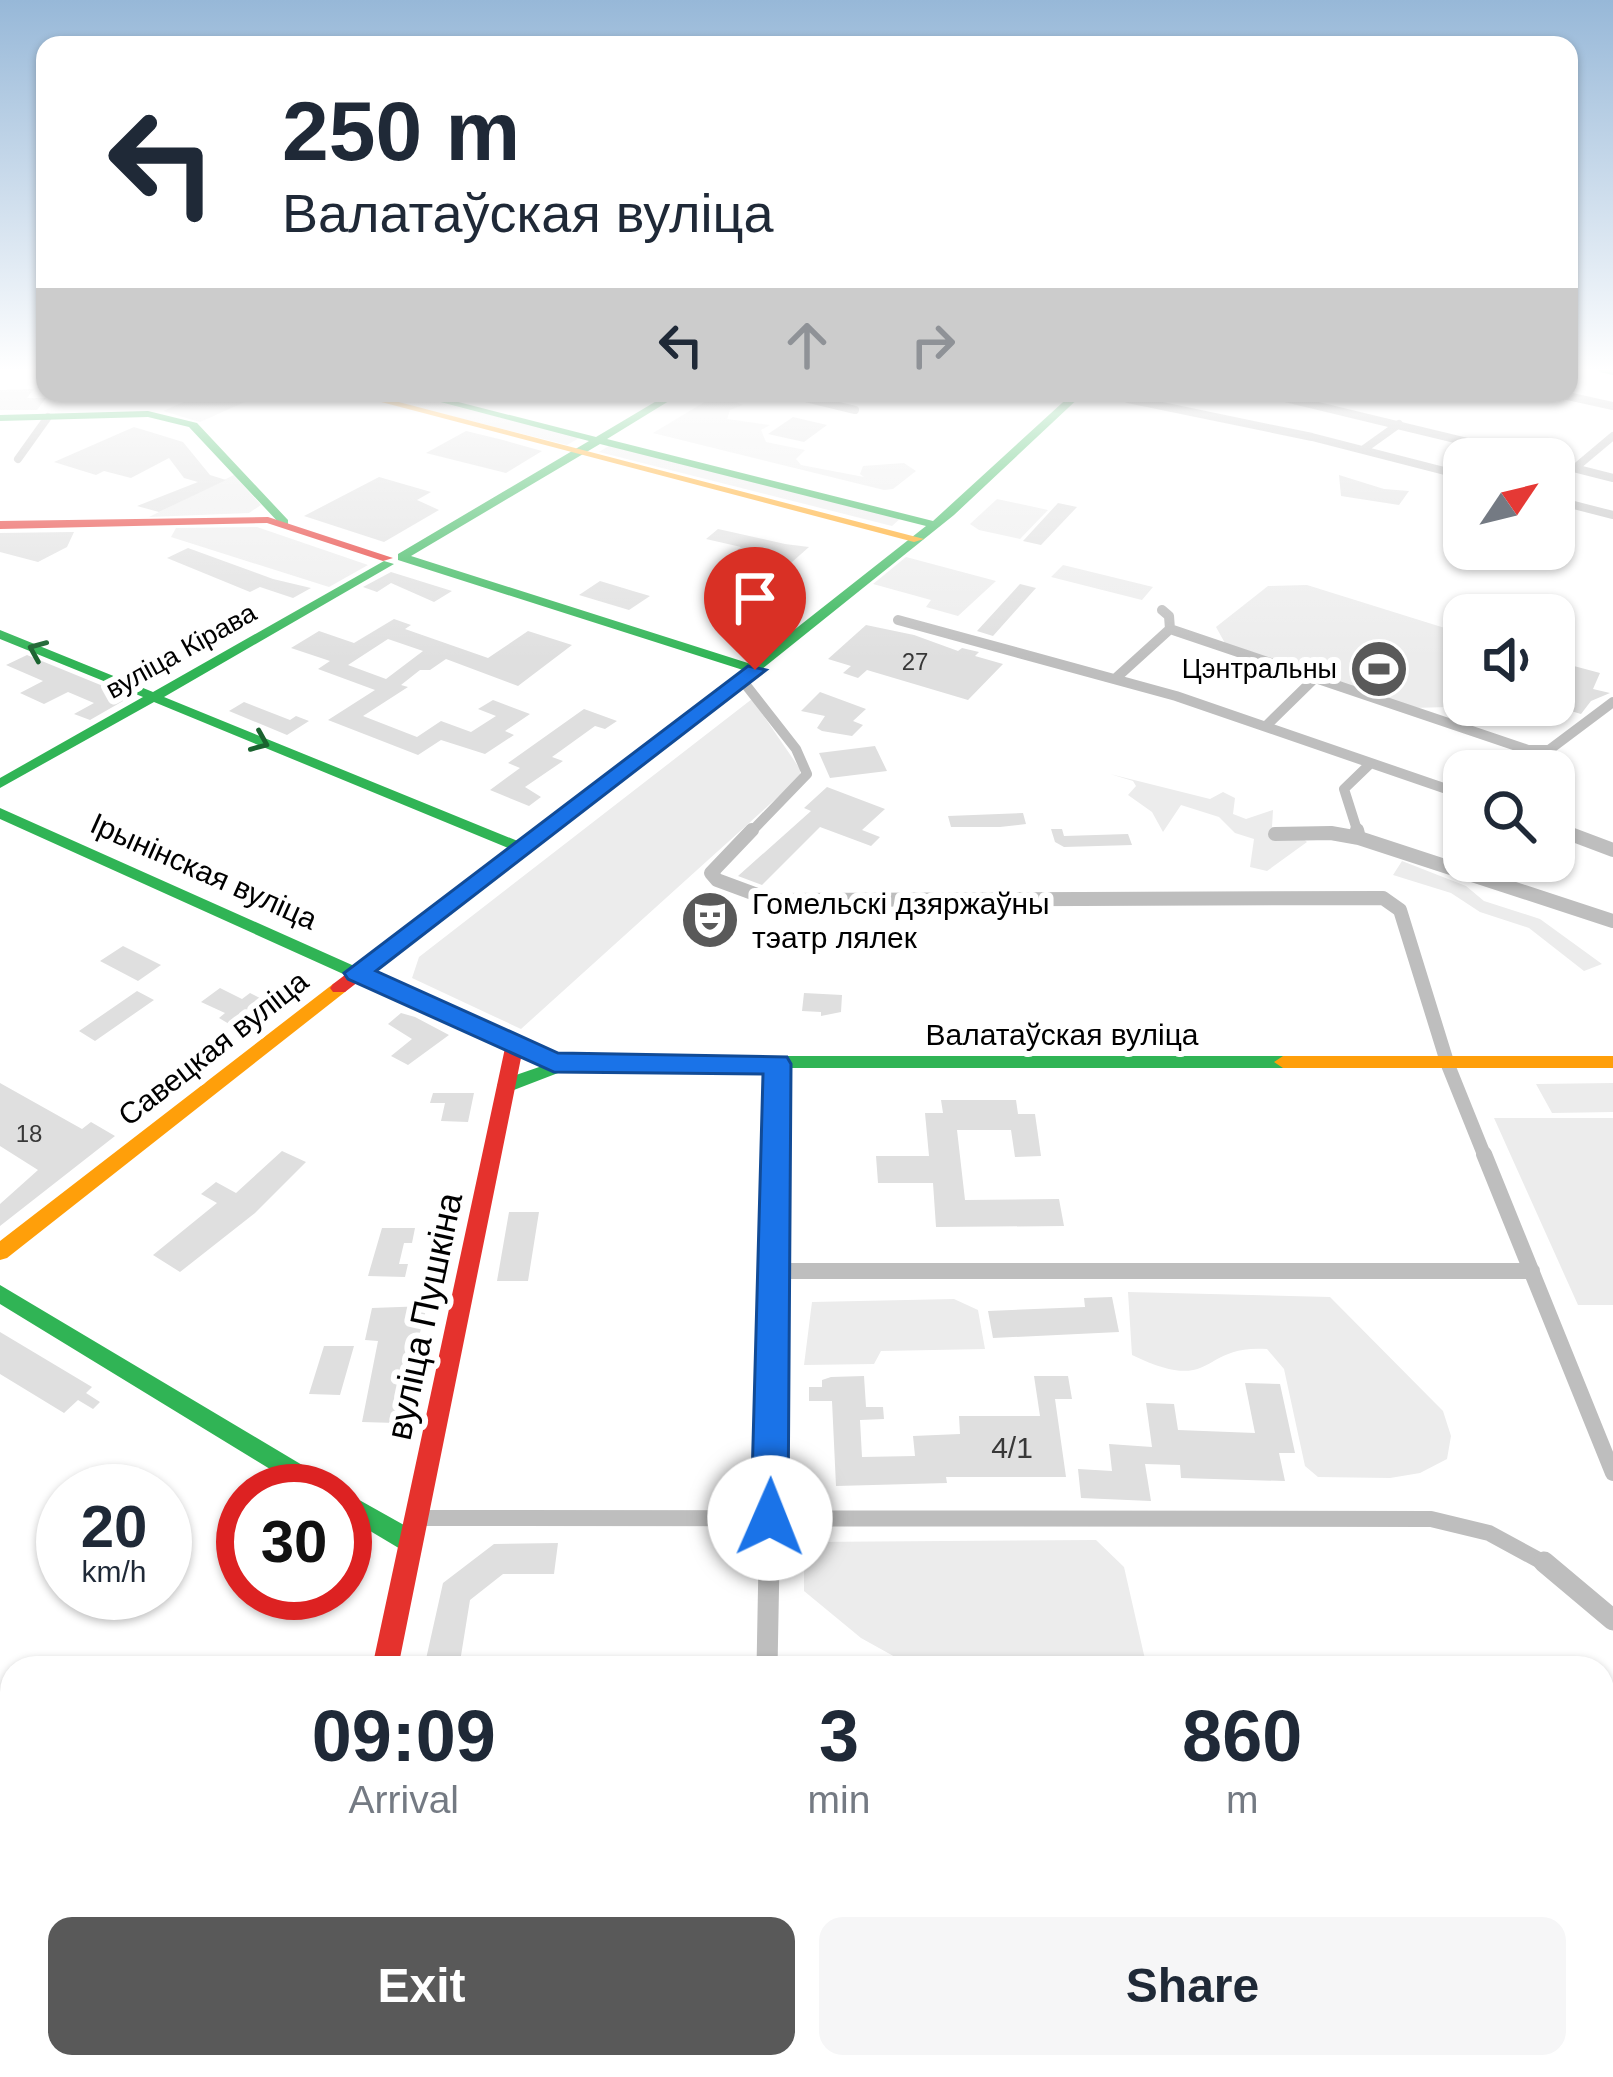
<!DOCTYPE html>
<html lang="en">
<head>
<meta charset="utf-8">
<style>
	body { margin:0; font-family:Arial,sans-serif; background:#f6f6f7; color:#1f2937; height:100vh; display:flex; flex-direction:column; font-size:45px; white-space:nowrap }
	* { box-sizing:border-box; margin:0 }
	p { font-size:39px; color:#747a83 }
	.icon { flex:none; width:66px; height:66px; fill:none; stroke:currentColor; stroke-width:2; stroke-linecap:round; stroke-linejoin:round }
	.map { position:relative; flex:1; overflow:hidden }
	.drawer { position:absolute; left:0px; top:1656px; width:1614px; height:423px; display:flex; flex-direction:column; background:#fff; border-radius:36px 36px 0 0; box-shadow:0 3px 9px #0004 }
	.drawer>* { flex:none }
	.hud { position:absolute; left:36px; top:36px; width:1542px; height:366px; border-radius:24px; box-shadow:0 3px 9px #0004; background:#fff; color:#1f2937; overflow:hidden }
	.needle { width:78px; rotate:55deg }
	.fabs { position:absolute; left:1443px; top:438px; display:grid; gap:24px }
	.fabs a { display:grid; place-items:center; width:132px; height:132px; border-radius:24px; background:#fff; box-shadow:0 3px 9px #0004; font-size:60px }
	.speed { position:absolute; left:36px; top:1464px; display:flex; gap:24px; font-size:60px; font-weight:700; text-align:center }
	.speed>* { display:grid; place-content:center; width:156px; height:156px; border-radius:50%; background:#fff; box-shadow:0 3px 9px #0004; line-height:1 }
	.speed small { font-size:30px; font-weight:400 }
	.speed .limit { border:18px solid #d22; background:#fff; color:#111 }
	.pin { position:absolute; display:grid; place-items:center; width:102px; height:102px; color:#fff; margin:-123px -51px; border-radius:50% 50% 50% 0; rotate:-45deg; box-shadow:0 0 12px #0007 }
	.pin .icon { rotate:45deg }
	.me { position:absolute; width:132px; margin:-66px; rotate:1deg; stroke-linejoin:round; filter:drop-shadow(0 0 9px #0008) }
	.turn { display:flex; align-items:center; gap:42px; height:252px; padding:0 48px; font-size:54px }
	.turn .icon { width:156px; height:156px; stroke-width:2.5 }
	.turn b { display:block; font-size:84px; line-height:102px }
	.lanes { display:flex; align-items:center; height:114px; padding:0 48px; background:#0003; justify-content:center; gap:60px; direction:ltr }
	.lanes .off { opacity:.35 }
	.eta { display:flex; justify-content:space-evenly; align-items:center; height:204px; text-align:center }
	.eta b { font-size:72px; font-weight:700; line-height:84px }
	.cta { display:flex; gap:24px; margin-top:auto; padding:24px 48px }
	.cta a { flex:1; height:138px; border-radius:24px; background:#595959; color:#fff; font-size:48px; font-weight:700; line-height:138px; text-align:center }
	.cta a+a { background:#f6f6f7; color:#1f2937 }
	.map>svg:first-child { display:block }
</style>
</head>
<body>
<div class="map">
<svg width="1613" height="2077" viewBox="0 0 1613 2077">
	<rect width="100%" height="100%" fill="#fff"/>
	<!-- green -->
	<path fill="#ececec" d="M205,393H265L200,422L163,411Z
		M405,394L581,437L567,445L392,401Z
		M718,394L743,405L730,410L727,419L770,425L761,430L766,442L805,450L796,459L801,465L864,477L860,474L863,466L904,463L916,471L893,489L884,490L653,433Z
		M612,444L902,517L892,526L599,452Z
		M234,475L261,505L249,513L149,517Z
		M997,499L1048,510L1020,539L979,530L970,524Z
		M257,527L368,565L329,587L171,537L176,528Z
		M906,557L996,581L958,616L926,607L931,600L873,584Z
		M1063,565L1153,587L1142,600L1051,577Z
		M1307,585L1464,634V692L1449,707L1411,708L1226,645L1216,627L1268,586Z
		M752,699L800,769V777L521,1029L412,978L419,957Z
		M1110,774L1210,799L1223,792L1235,798L1233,814L1246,819L1273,810L1272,827H1291L1307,842L1267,871L1250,867L1254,839L1235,833L1219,817L1181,805L1163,832L1152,812L1128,795L1136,786L1133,781Z
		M1402,861L1466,886L1484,901L1540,919L1602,964L1584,971L1529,928L1480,912L1451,893L1393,875Z
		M1613,1083V1112L1552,1113L1536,1084Z
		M1494,1118H1613V1305H1578Z
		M1128,1292L1330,1297L1443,1411L1451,1436L1447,1459L1420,1473L1390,1478L1318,1477L1305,1466L1284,1369L1267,1349C1198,1344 1217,1396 1132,1355Z
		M954,1299L978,1310L985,1349L881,1351L874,1364L804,1365L812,1302Z
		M1096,1540L1124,1567L1147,1668H938L906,1663L861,1638L804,1591V1542Z
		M1613,1755V2077H1301L1311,2067H1602V1767Z
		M997,2067H1187L1193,2077H878L995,2073Z"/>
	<!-- building -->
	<path fill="#dfdfdf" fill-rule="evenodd" d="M34,389L27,398H46L37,410H0V390Z
		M793,417L827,425L804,442L768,434Z
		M134,427L183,442L210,475L226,480L159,512L137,506L198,482L184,478L169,458L131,478L104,471L96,475L54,462Z
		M466,431L503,440L542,451L506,473L426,453Z
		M1339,475L1384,489L1409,491L1399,505L1341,496Z
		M379,477L431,492L417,500L439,510L384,542L304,516Z
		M1058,503L1077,507L1041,545L1023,541Z
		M718,529L785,544L809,547L792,562L765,556L744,573L717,566L741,547L706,539Z
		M74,532L67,547L38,562L0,552V533Z
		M188,548L273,579L311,588L293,598L260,587L250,592L167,558Z
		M391,572L452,591L434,602L391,583L377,592L363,587Z
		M600,581L633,591L650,596L629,610L579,595Z
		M1020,584L1036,588L993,636L977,631Z
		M394,619L411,625L405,629L488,658L528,631L572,645L518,686L446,659L430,670H420L401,685L408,687L363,716L417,737L441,721L471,732L496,716L478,709L493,700L530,714L505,731L514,735L485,754L441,740L418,755L328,720L375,690L318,669L330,661L291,648L319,631L354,643ZM388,639L423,651L386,679L348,665Z
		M866,625L914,635L958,651L962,648L979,652L975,656L1003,664L968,700L867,670L858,678L843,673L851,666L828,659Z
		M27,655L130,697L90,720L74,714L94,703L68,692L44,704L20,693L43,681L6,665Z
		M1559,662L1600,673L1593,689L1610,693L1591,701L1581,714L1554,706V673Z
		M820,692L866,709L853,721L863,725L852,736L822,731L817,728L825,716L801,711Z
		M244,702L290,720L296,716L309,721L287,735L229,711Z
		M584,709L617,721L605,729L595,726L552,757L563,761L525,787L541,797L529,806L490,790L520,768L508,763Z
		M875,746L887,771L830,778L819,753Z
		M827,787L885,809L862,830L880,837L871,846L820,827L762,885L738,876L811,811L804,808Z
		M1023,813L1026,824L1000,827H951L948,816Z
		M1051,829H1062L1064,836L1128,834L1132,845L1064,847L1055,842Z
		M123,946L161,965L138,981L100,961Z
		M220,988L242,999L250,993L281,1009L246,1034L219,1018L225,1013L201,1002Z
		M137,991L154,1000L95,1041L79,1031Z
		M804,993L842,995L841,1012L821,1016V1012L802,1011Z
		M401,1013L415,1017L449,1035L408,1065L391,1056L412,1039L388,1024Z
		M0,1083L82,1129L91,1122L115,1136L0,1226V1204L38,1170L0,1146Z
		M433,1093H474L468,1122L441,1121L445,1103H430Z
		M941,1100H1016L1018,1114H1035L1041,1156L1015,1157L1011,1130H957L965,1200L1059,1199L1064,1226L936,1227L933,1183H878L876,1156H929L925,1113H943Z
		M282,1151L306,1162L255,1213L180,1272L153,1255L217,1203L201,1194L216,1182L236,1193Z
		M509,1212H539L528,1281H497Z
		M382,1228H415L412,1243H404L399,1264H408L405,1277L368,1276Z
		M1112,1297L1119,1332L993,1338L988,1311L1085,1307L1084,1298Z
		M427,1306L396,1423L362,1422L378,1341L365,1340L372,1308Z
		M0,1332L92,1387L86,1393L100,1402L93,1409L78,1400L64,1413L0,1374Z
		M324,1346H354L340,1395L309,1394Z
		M864,1376L866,1407H883L884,1419L860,1420L862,1457L915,1456L913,1436L960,1434L959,1416H1040L1034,1376H1068L1072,1399H1055L1066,1477H946L947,1483L836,1486L832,1401H809V1387H822V1380L831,1377Z
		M1245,1383L1280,1384L1295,1453H1279L1285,1481L1181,1478L1180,1465L1145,1464L1151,1501L1081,1498L1078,1469L1112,1471L1109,1444L1152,1447L1146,1403L1174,1404L1178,1430L1255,1433Z
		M558,1543L554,1574H503L470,1600L459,1668H424L443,1583L494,1544Z
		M0,1697L12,1707V1767L0,1757Z"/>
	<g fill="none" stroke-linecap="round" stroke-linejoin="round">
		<!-- street-far4 -->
		<path stroke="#bebebe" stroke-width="8" d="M785,393L855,410
			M1264,393L1538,459
			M1554,393L1613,406
			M1128,399L1312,437L1464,476
			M1364,449L1399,424
			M18,459L48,417
			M1554,463L1613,478
			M1575,468L1613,436
			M1554,500L1613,515"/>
		<!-- street-far3 -->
		<path stroke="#bebebe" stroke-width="10" d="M1162,610L1169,616L1170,629
			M898,620L1176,696L1464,795
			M1170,629L1528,750H1549L1613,702
			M1116,678L1170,629
			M742,680L796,749L807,774L750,833
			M1267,725L1314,679
			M1554,828L1568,833
			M1315,833H1333
			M1358,833L1344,789L1371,763"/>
		<!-- street-far2 -->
		<path stroke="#bebebe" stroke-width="14" d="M752,830L711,873L717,880L771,900L1383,898L1400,910L1448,1065L1485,1157
			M1357,830L1359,838
			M1560,830L1613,850
			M1275,834L1331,833L1359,838L1613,921
			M775,1157L777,1064"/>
		<!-- street-far1 -->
		<path stroke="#bebebe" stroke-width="16" d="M1484,1154L1613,1473
			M774,1271H1532
			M416,1518L1431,1519L1489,1533L1548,1565
			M769,1565L776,1154"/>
		<!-- street -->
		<path stroke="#bebebe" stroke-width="21" d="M1544,1562L1613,1620
			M767,1668L769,1562
			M1602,1834L1613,1817
			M760,2067V2077
			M1433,2077L1440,2067"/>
		<!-- fast -->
		<path fill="#30b455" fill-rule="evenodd" d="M1598,370H1613V375L1600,372Z
			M406,393H423L596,437L670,393H682L607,439L933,521L1073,393H1084L954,515L762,669L761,673L727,694L720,690L743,670L398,560V554L589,441ZM600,444L926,526L751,664L411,556Z
			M148,411L197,423L288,520V524H280L189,427L148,417L0,421V415Z
			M384,561L394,564L164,697L525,844L527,847L525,850H513L154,702L0,788V778L143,697L0,639V630L153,692Z
			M0,808L556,1056H1283L1292,1062L1283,1068H571L506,1093L499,1091L497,1086L499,1081L545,1065L0,819Z
			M0,1285L334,1484L338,1491H306L0,1304Z
			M345,1492L420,1534L423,1542L420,1550L411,1553L402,1550L345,1516Z
			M0,1900L12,1905V1939L0,1934Z
			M155,2067H192L196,2077H159Z"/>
		<!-- slow -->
		<path fill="#ff9f0a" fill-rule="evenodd" d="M347,393H364L924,539L914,542Z
			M339,982L348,988L345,992L7,1258L0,1260V1241L333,984Z
			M1283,1056H1613V1068H1283L1274,1062Z"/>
		<!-- jam -->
		<path fill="#e5322d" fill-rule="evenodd" d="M268,517L393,558L383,561L267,523L0,529V521Z
			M727,686L734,690L732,693L345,992H333L330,988L333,984Z
			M514,1042L523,1048L398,1668H372L505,1048Z
			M227,2067H262L258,2077H223Z"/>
	</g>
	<!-- one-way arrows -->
	<defs><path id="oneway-chevron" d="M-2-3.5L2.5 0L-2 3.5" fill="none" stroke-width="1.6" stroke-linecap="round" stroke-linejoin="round" transform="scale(3)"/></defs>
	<g stroke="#1a632f">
		<use href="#oneway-chevron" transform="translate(37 650) rotate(-157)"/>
		<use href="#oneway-chevron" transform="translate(260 742) rotate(23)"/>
	</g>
	<!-- sky -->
	<linearGradient id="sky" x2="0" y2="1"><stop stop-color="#97b8d8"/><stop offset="0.56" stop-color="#fff"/><stop offset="1" stop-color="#fff" stop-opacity="0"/></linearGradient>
	<rect width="1613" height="660" fill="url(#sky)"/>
	<!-- route -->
	<path fill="#1a73e8" stroke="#114b97" stroke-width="3" d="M748,666L766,670L376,971L558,1053L787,1057L791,1064L788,1518L782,1530L770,1534L757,1530L751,1518L763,1074L554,1072L348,979L344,973Z"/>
	<!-- icons -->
	<defs>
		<symbol id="stadium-disc" viewBox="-11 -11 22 22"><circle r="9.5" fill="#595959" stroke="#fff"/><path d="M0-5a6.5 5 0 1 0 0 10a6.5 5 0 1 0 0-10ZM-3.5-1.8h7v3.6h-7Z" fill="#fff"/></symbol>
		<symbol id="theatre-disc" viewBox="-11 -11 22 22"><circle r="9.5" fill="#595959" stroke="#fff"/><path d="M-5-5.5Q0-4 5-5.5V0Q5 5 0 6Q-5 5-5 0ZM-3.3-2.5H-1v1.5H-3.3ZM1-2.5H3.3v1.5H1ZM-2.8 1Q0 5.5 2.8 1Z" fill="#fff"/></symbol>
	</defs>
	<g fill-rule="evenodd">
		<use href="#stadium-disc" x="1346" y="636" width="66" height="66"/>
		<use href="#theatre-disc" x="677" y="887" width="66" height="66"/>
	</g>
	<g text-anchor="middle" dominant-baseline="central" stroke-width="12" stroke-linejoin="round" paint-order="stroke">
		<!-- number labels -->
		<g font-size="24" fill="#383838">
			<text x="915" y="661">27</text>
			<text x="29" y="1133">18</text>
		</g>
		<!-- far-street labels -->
		<g font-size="27" fill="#000" stroke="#fff">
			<text transform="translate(181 651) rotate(-29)">вуліца Кірава</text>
		</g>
		<!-- far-poi labels -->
		<g font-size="27" fill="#000" stroke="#fff" text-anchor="end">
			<text x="1337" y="669">Цэнтральны</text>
		</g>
		<!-- street labels -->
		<g font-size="30" fill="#000" stroke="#fff">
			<text transform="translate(204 871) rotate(24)">Ірынінская вуліца</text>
			<text x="1062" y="1034">Валатаўская вуліца</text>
			<text transform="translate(213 1048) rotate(-38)">Савецкая вуліца</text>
		</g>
		<!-- poi labels -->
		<g font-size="30" fill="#000" stroke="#fff" text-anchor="start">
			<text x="752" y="903">Гомельскі дзяржаўны<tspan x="752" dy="34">тэатр лялек</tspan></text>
		</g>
		<!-- near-number labels -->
		<g font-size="30" fill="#383838">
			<text x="1012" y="1447">4/1</text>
		</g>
		<!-- near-street labels -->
		<g font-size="36" fill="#000" stroke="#fff">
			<text transform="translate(424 1316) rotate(-78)">вуліца Пушкіна</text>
		</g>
	</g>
</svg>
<div class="fabs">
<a><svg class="needle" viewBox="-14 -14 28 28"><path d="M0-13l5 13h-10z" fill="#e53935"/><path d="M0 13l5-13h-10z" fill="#747a83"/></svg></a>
<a><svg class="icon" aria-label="sound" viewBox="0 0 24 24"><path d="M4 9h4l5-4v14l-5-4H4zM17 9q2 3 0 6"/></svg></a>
<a><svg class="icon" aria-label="search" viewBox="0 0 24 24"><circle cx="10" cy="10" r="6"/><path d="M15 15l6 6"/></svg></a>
</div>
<div class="speed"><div>20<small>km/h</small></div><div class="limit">30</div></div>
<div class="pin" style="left:755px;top:670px;background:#d93025"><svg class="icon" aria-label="arrive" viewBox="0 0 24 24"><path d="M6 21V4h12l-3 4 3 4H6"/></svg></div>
<svg class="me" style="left:770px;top:1518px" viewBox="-20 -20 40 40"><circle r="19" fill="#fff"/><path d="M0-13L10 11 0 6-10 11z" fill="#1a73e8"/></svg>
<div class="hud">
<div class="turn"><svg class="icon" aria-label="left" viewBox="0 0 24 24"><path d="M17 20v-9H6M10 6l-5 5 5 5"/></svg><div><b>250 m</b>Валатаўская вуліца</div></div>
<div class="lanes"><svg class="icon" aria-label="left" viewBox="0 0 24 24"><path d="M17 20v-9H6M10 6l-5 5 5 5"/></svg><svg class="icon off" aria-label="ahead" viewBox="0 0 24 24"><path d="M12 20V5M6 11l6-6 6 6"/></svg><svg class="icon off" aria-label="right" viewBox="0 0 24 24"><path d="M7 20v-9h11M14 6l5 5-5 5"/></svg></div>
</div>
<section class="drawer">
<div class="eta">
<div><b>09:09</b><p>Arrival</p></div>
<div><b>3</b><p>min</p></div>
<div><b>860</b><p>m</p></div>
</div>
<div class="cta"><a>Exit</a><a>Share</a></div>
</section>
</div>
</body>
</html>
